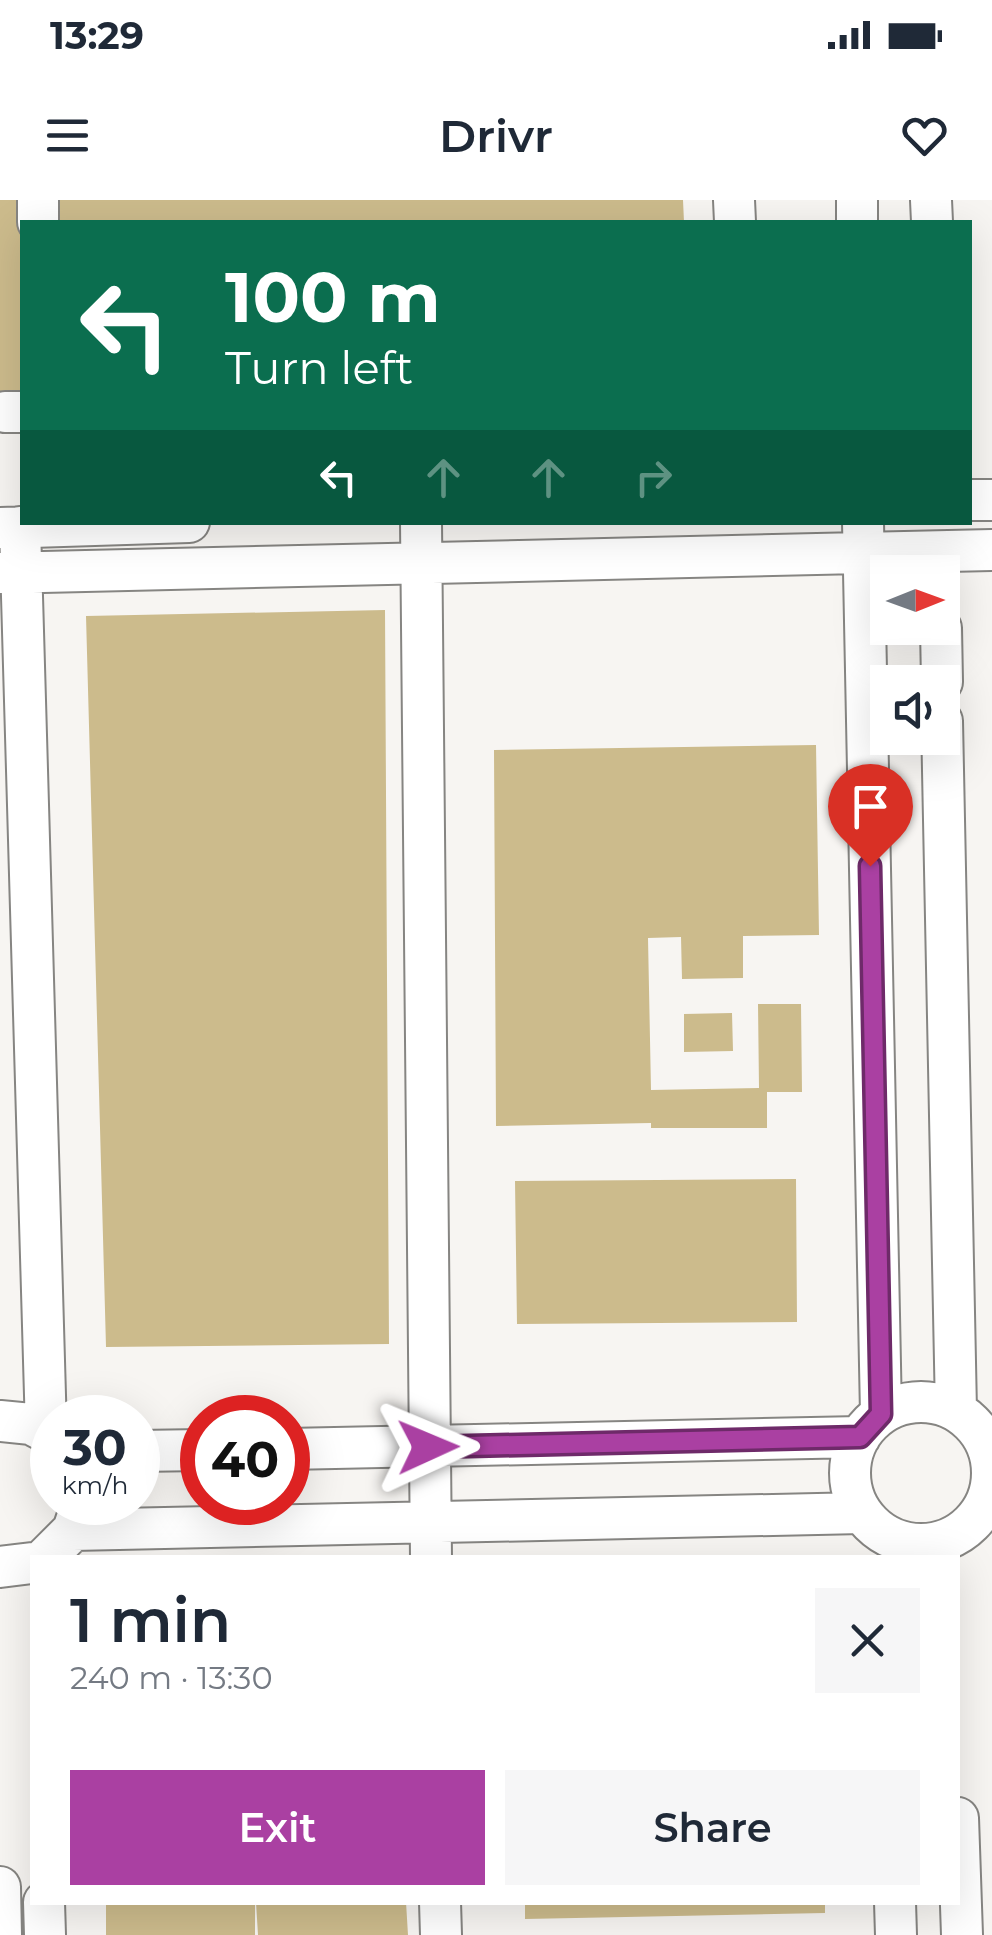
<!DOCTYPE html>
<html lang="en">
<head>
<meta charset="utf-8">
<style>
	body { margin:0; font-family:Montserrat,sans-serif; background:#f6f6f7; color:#1f2937; height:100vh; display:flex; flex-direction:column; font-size:38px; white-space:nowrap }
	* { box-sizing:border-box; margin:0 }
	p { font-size:32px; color:#747a83 }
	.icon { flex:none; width:55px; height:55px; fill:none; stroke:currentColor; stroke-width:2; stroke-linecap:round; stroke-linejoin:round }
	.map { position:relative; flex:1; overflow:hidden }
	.drawer { position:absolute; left:30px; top:1355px; width:930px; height:350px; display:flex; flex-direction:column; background:#fff; border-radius:0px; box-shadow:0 10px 40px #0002 }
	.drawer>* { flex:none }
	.top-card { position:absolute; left:20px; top:20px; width:952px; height:305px; border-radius:0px; box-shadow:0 10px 40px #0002; background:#0b6e4f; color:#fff; overflow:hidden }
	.needle { width:65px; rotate:89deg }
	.controls { position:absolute; left:870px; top:355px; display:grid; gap:20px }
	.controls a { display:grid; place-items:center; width:90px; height:90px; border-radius:0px; background:#fff; box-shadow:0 10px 40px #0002; font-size:50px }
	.speed { position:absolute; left:30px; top:1195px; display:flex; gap:20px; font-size:50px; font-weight:700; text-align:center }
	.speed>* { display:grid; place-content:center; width:130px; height:130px; border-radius:50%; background:#fff; box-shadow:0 10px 40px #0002; line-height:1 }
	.speed small { font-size:25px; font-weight:400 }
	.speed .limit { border:15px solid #d22; background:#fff; color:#111 }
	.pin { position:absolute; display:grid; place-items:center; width:85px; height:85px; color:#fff; margin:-102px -42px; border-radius:50% 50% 50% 0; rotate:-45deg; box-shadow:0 0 10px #0007 }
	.pin .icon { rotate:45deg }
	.me { position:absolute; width:110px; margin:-55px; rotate:89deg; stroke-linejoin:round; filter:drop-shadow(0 0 8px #0008) }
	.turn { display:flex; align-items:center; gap:35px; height:210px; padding:0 40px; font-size:45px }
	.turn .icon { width:130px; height:130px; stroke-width:2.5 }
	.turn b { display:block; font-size:70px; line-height:85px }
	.lanes { display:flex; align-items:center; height:95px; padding:0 40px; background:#0003; justify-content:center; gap:50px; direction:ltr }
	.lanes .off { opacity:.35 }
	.round { display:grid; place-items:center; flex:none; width:105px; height:105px; border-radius:0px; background:#f6f6f7 }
	.head { display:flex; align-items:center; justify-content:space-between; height:170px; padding:0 40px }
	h1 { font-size:60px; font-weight:600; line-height:75px }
	.cta { display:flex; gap:20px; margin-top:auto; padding:20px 40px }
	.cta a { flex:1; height:115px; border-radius:0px; background:#aa40a2; color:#fff; font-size:40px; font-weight:600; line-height:115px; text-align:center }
	.cta a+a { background:#f6f6f7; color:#1f2937 }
	.status { display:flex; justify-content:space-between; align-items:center; height:70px; padding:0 50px; background:#fff; direction:ltr }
	.status svg { height:28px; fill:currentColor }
	header { display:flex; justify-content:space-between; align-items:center; height:130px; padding:0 40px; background:#fff; font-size:45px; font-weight:600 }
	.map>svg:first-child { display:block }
</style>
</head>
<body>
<div class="status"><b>13:29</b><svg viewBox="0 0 49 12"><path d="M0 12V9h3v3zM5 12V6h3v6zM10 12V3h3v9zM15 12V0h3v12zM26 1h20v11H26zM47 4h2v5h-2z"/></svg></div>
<header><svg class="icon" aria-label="menu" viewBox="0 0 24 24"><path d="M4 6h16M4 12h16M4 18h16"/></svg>Drivr<svg class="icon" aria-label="heart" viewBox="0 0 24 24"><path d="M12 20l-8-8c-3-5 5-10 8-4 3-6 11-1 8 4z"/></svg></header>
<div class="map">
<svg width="992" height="1735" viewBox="0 0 992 1735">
	<rect width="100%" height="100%" fill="#f7f5f2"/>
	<!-- building -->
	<path fill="#ccbb8c" d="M0,0H683L684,22H22V202H0Z
		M385,410L389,1144L106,1147L86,416Z
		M816,545L819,735L743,736V778L682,779L681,737L648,738L651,890L759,888L758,804H801L802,892H767V928H651V923L496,926L494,550Z
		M732,813L733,851L684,852V814Z
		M796,979L797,1122L517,1124L515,981Z
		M106,1702H255V1735H106Z
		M256,1702H406L408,1735H258Z
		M525,1702H825V1713L525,1719Z"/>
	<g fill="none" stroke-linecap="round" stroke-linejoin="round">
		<defs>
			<path id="minor" d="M38,0V22
				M734,0L735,22
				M857,0V22
				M931,0L932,22
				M5,212H22
				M970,300H992
				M421,322L431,1358
				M863,322L881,1214
				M20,327L46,1230
				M0,328L189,322
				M0,373L992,350
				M941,428L942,482
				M942,521L956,1211
				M850 1273a71 71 0 1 1 142 0a71 71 0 1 1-142 0Z
				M0,1221L31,1224L52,1235
				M288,1249L860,1237
				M138,1251L202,1250
				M73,1330L862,1313
				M45,1358L73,1330L81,1306
				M0,1367L32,1363
				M958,1618L962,1735
				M0,1687L1,1735
				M44,1702L45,1735
				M440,1702L441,1735
				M895,1702L896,1735"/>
		</defs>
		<!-- minor casing -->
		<use href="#minor" stroke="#868582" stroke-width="44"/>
		<!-- minor -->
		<use href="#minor" stroke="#fff" stroke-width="40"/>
	</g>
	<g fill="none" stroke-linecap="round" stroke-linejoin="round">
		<defs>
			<path id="route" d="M428,1247L860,1237L881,1214L870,666"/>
		</defs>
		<!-- route casing -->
		<use href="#route" stroke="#6e2a69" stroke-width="25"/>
		<!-- route -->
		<use href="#route" stroke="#aa40a2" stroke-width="18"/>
	</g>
</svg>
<div class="controls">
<a><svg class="needle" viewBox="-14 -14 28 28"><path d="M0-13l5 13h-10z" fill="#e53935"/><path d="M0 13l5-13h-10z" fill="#747a83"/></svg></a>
<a><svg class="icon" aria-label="sound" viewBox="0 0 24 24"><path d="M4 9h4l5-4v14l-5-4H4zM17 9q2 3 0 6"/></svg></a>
</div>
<div class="speed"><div>30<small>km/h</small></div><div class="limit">40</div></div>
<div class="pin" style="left:870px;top:666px;background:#d93025"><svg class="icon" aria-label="arrive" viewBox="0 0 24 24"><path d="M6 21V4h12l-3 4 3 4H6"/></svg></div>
<svg class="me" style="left:428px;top:1247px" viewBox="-20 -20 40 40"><path d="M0-17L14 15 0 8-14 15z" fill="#aa40a2" stroke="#fff" stroke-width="4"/></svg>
<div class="top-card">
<div class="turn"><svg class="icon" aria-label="left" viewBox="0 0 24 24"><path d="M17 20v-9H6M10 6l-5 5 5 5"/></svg><div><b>100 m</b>Turn left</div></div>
<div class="lanes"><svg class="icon" aria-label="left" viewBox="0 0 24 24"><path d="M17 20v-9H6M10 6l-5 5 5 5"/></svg><svg class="icon off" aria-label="ahead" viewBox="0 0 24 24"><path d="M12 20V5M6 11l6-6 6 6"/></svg><svg class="icon off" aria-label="ahead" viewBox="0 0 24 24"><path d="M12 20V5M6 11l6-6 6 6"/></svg><svg class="icon off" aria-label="right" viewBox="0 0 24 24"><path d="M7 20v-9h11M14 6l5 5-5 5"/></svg></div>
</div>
<section class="drawer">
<div class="head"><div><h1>1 min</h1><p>240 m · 13:30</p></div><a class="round"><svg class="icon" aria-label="close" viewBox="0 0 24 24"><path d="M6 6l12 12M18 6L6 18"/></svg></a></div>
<div class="cta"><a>Exit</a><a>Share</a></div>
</section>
</div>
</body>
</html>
